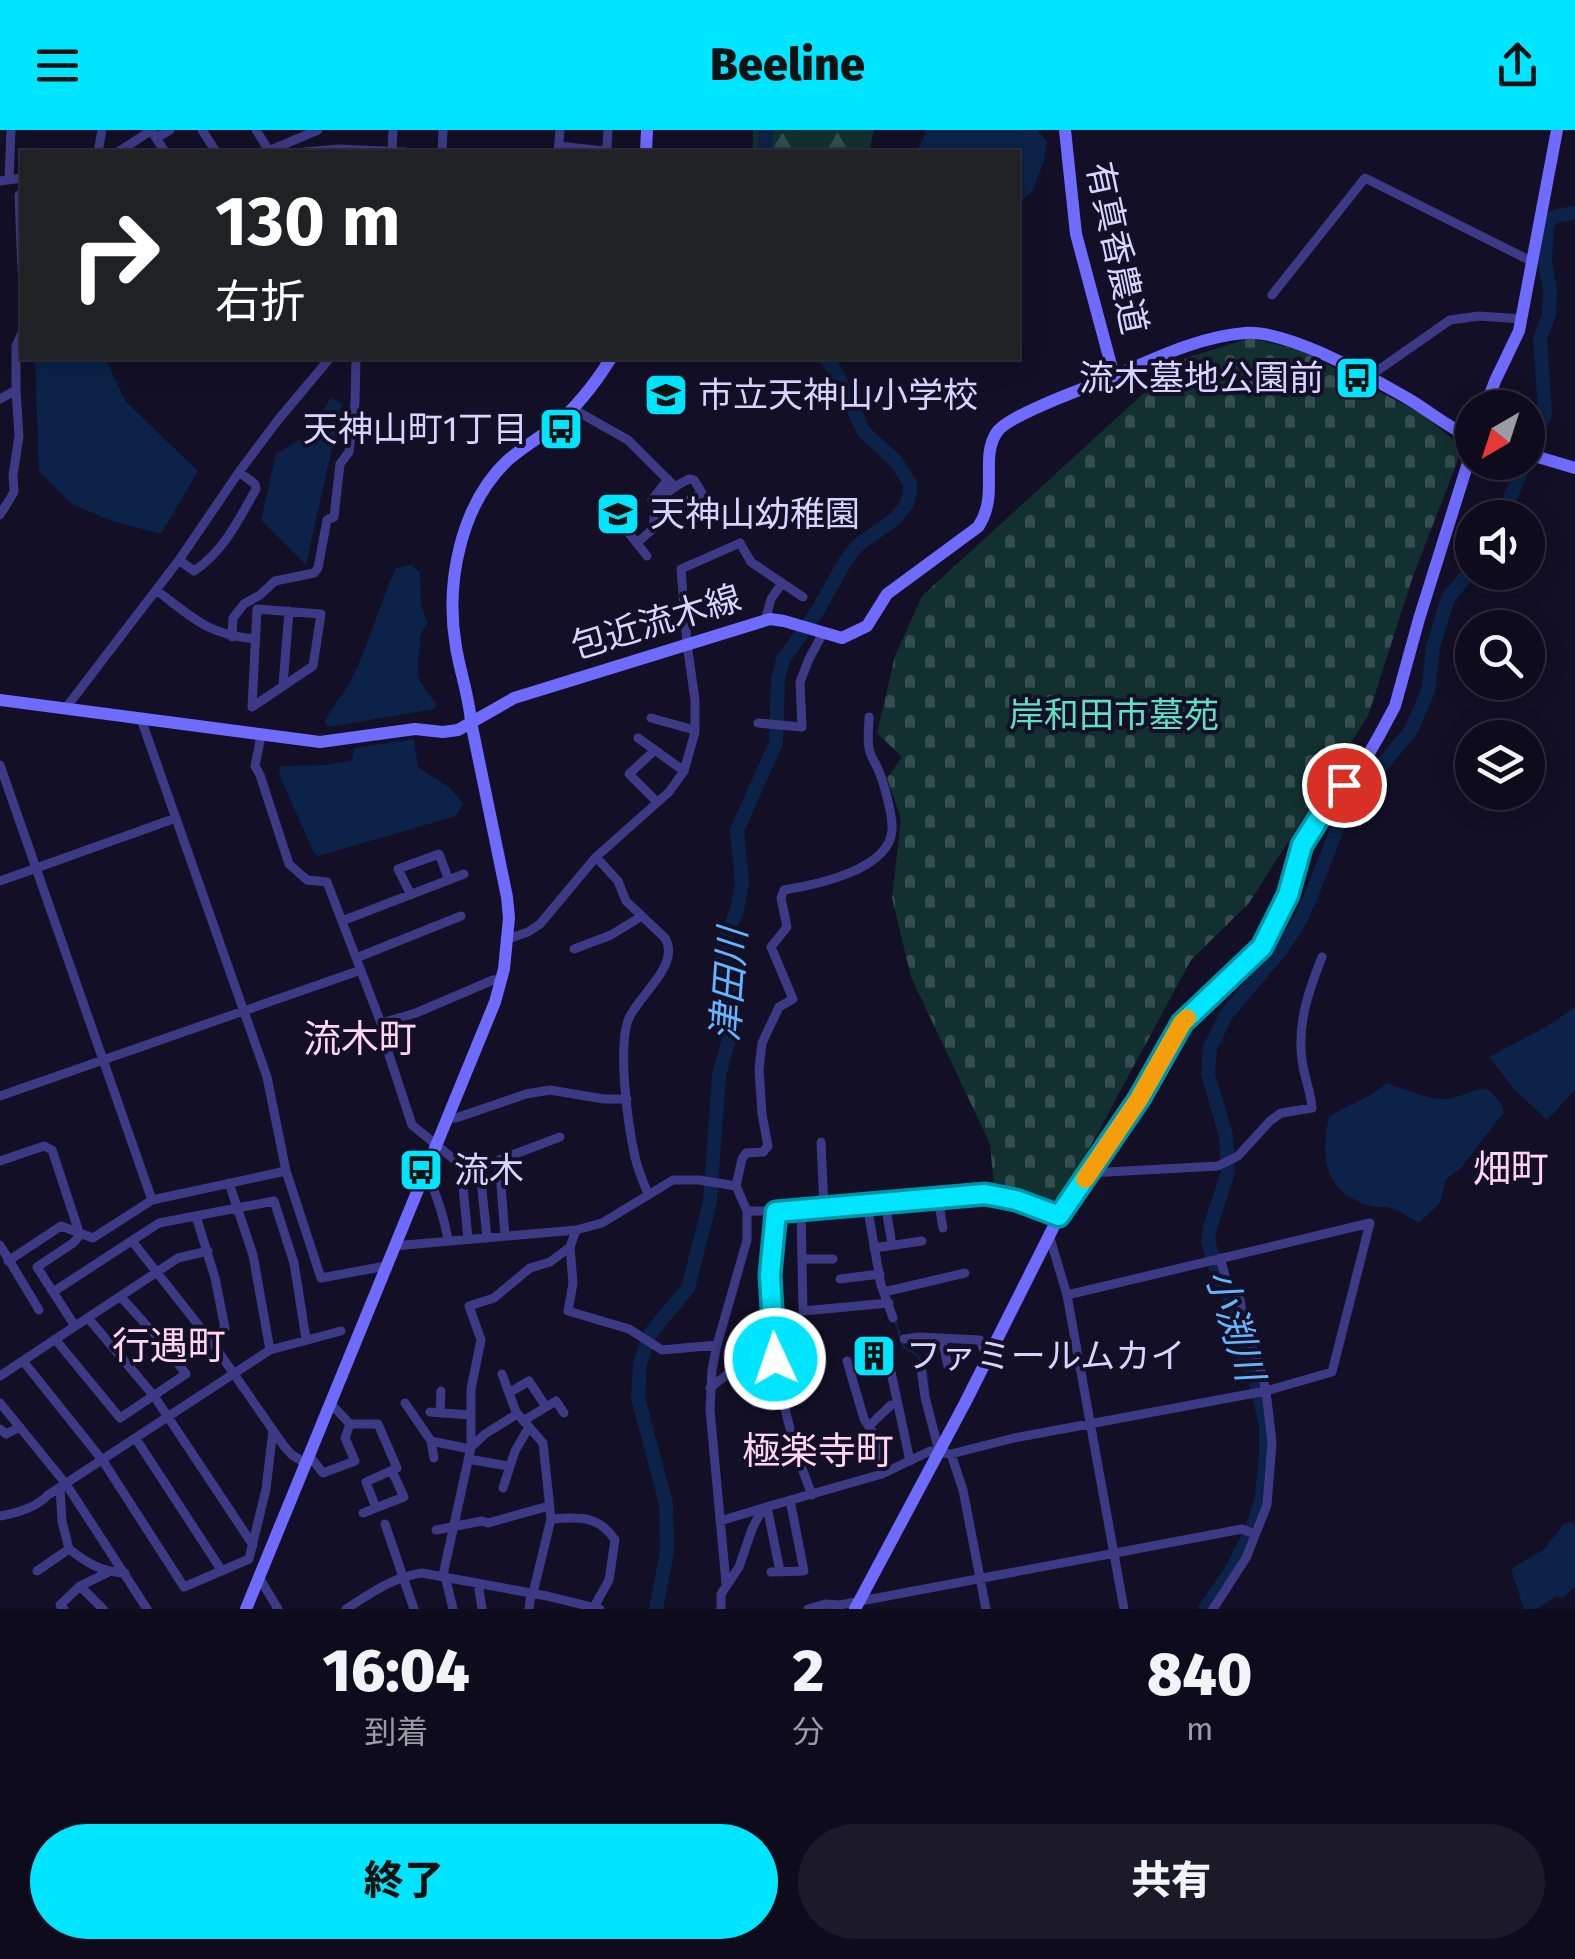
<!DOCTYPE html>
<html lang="ja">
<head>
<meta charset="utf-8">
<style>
	body { margin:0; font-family:"Fira Sans","Noto Sans JP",sans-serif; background:#1c1929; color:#f1f3f6; height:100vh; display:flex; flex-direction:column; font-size:38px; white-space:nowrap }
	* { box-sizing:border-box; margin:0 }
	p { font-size:32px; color:#9b9ba3 }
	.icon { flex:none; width:55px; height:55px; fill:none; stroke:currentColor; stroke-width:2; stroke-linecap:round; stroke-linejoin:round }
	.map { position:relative; height:1479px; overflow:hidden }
	.details { display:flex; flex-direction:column; background:#0e0b1c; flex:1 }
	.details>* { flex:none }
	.hud { position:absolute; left:20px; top:20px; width:1000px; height:210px; border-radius:0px; box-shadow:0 5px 25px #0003,0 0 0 2px #2e2b3b; background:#202124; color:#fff; overflow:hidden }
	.needle { width:65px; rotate:219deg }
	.fabs { position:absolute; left:1455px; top:260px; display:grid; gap:20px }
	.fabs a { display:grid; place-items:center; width:90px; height:90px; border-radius:50%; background:#0e0b1c; box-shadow:0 5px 25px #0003,0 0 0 2px #2e2b3b; font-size:50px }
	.pin { position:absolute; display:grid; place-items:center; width:85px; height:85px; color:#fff; margin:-42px; border:5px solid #fff; border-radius:50%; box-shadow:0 2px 10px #0007 }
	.me { position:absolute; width:110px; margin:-55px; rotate:357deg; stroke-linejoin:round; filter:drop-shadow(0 0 8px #0008) }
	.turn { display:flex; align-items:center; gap:35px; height:210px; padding:0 30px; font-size:45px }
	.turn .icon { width:130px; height:130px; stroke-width:2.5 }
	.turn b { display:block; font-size:70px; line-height:85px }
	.eta { display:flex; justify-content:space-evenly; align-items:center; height:170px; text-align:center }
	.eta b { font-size:60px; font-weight:800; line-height:70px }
	.button { display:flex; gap:20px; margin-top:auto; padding:20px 30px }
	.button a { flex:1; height:115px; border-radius:60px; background:#00e5ff; color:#111; font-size:40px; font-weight:800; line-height:115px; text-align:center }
	.button a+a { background:#1c1929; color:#f1f3f6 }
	header { display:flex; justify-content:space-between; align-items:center; height:130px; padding:0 30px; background:#00e5ff; color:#111; font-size:45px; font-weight:800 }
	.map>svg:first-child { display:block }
</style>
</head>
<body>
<header><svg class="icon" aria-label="menu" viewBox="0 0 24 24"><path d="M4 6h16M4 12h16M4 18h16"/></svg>Beeline<svg class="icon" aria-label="share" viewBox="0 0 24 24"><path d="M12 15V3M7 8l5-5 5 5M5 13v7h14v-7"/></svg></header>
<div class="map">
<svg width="1575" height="1479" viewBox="0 0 1575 1479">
	<defs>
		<pattern id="forest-firs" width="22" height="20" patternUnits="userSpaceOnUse" patternTransform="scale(2.5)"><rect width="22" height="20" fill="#12302f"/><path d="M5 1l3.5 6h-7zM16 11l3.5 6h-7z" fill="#344d4e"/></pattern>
		<pattern id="cemetery-stones" width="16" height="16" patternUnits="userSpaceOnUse" patternTransform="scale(2.5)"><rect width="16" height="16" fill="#12302f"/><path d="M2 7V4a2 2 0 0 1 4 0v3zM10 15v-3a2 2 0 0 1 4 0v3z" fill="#344d4e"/></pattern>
	</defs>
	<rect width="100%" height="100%" fill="#130f26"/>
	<!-- forest -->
	<path fill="url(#forest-firs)" d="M753,0H874L869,22H753Z"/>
	<!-- cemetery -->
	<path fill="url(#cemetery-stones)" d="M1250,208L1300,220L1422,284L1463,317L1412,449L1368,586L1249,773L1191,830L1069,1056L1050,1073L994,1057L990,1014L911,847L892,768L901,689L887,648L902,627L877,603L895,526L922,466L1180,230Z"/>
	<!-- water -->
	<path fill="#0c2248" d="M924,0H1037L1047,11L1044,31L1032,62L1018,73V22H887L892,18L916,22L926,3Z
		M35,228H105L126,272L198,341L161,404L112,391L72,374L39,341Z
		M330,268L342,273L306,435L261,390L276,324L313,302Z
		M411,435L420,442L421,476L428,493C416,509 422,505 419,523C415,551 420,551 436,574L435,579L328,597L325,591C331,578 340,569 347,557C368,521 378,476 396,438Z
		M414,609L418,637L450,658L463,674L456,686L318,726L314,723L279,644L281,636L326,635L352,630L354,618Z
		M1575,877V960L1547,990L1514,959L1489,927L1551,894Z
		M1386,953C1405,959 1428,970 1447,969C1460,968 1477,957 1485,959C1494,962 1502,973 1504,982L1461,1038L1446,1049L1440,1073L1419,1093C1410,1088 1401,1081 1391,1078C1384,1076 1375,1078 1368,1075C1324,1062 1320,1026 1329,987C1347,974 1370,969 1386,953Z
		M1571,1392L1575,1395V1456L1563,1468L1556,1466L1537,1479H1524L1511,1439L1543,1420L1563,1395Z"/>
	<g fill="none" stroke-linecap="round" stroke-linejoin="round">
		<!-- stream -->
		<path stroke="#0c2248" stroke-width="2.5" d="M896,1193L904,1217L917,1225L926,1239L929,1263"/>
		<!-- river -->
		<path stroke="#0c2248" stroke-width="14" d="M765,22L766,0
			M1528,327L1545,283L1540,209L1549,184L1550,160L1545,132L1547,96L1550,90L1556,86L1575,83
			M1502,388L1525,332
			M656,1479L667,1422L666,1374L638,1268L640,1234L650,1204L688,1158L710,1072L719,945L733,895L732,869L723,831L724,814L737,780L742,753L737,700L776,613L778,549L783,530L818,480L846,430L858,415L895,389L907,374L910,362V354L896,331L864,302L836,242L825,228
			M1205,1479L1232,1439L1252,1399L1262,1367L1266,1323V1296L1255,1248L1240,1219L1231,1171L1218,1145L1208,1111L1210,1097L1228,1042L1226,1006L1208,944L1210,918L1226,885L1281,820L1299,792L1311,766L1339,694L1353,671L1411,600L1428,561L1433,517L1448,468L1472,439"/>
		<!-- street -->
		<path stroke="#3d3a85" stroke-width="9" d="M151,0L165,22
			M202,0L216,22
			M256,0L269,21
			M156,8L170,0
			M559,16L603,21L607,17L608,0
			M98,22L102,0
			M118,22L152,0
			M266,22L318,0
			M304,22L339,19L405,22
			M392,22L393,0
			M442,22L443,0
			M558,22L560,0
			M9,50L11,0
			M0,51L22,48
			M19,65L22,141
			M1272,165L1365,48L1533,132
			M1367,248L1450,190L1479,186L1522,189
			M0,269L16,260V216L22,203
			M573,279L628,310L674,356
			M652,370L668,349
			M0,385L14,362L13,345L19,306L16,260
			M628,402L647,426
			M637,413L680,375L702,363L694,350L689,349C667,360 651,372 654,398
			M179,430L194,441C224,421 239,389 256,359L255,354L239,342
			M782,453L803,467
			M156,460C193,488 208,505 256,509
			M257,479L321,484L313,536L252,577Z
			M232,507L233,488L244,474L260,465L275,451L314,443L318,438L327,390L334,387L340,334L349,322L355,273L356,228
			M283,555L289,481
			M65,579L179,430L239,342L278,290L330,228
			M651,588L691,599L695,602
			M141,589L267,947L286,1041L321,1148L386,1136
			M758,593L802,597L800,552L809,529L823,503
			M261,606L255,636L260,645L289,734L307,750L327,752L384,901L389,925L412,995L461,1035H477L480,1041L487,1108
			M638,608L684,641
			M655,620L629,644L657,672
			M0,635L152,1070
			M596,727L618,751L626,771L665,808C681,834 640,864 629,888C617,916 628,996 635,1027C638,1040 643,1052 648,1064
			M0,751L176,688
			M411,765L398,739L439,724L449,750
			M342,791L464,744
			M508,809L528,802L540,794L596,727L669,662L684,641L695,602V570L687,514L681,439L740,413L751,432L782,453L771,469L765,491
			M574,819L611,805L642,786
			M356,828L461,786
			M381,893L416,883L493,850L501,849
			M0,966L361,840
			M447,987L456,988L526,964L550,960L604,969H627
			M821,1012L824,1078
			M0,1031L44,1016L52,1020L80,1105L73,1113L37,1137L53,1162
			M425,1043C435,1056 445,1092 448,1110
			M1089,1043L1218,1036L1238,1026L1270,991L1281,983L1312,978C1311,962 1304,947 1302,930C1297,893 1309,860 1322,827
			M462,1046L468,1109
			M229,1053L253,1125L270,1220
			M938,1068L943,1098
			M885,1073L891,1109
			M867,1075L881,1155L893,1188
			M801,1080L803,1181L889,1173
			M747,1081H776L985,1064L1015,1070L1059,1086
			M776,1081C775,1105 771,1129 771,1152C771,1224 785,1298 812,1365
			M196,1086L215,1148L225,1198L211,1211
			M576,1100L570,1117L573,1153L568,1181L629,1199L662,1220L717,1215
			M505,1106L499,1030L560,1007
			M132,1111L211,1211L284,1316L292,1325L304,1332
			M0,1115L39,1180
			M394,1116L576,1100L602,1093L673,1050H699L736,1056
			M874,1118L922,1111
			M802,1129H833
			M8,1131L61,1096L93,1108L152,1070L286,1041
			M840,1149L880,1144
			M884,1162L965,1143
			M1067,1165L1124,1479
			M88,1188L154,1266L253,1415
			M75,1196L53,1162L159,1093L274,1071L294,1133L306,1209
			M55,1209L120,1288L186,1244L166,1217L121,1167
			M904,1209L919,1207L980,1210L987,1229
			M942,1209L948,1236
			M888,1228L910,1331
			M23,1231L103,1331L184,1457L249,1429L266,1359L273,1300
			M847,1231L864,1289L877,1309L882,1344
			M921,1238L925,1267L939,1321
			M502,1244L516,1282L543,1313L551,1389
			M0,1246L178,1128L208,1121
			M710,1258L734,1239L756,1273
			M510,1262L529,1251L546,1277
			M0,1273L66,1354L147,1479
			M330,1273L350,1294H378L397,1338L366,1352L376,1378
			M405,1273L431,1311L470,1319
			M430,1282L470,1285
			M440,1283L441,1261
			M523,1291L556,1271L564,1283
			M869,1296L891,1275
			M0,1299L6,1304L20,1297
			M136,1309L222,1441
			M431,1311L434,1328
			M471,1317L485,1304L517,1284
			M308,1324L323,1343L355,1331L345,1308L350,1294
			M951,1324L963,1360L986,1479
			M468,1329L508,1336
			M60,1358L62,1391L69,1419C87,1433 101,1442 125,1443
			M503,1358L515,1321L529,1297
			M767,1377L780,1441
			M363,1383L404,1367L392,1341
			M0,1386C17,1383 37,1377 48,1365L270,1220L341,1201
			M720,1391L763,1378
			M385,1394L414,1479
			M436,1400L482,1391L488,1393L549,1376
			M37,1441L69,1419
			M771,1442L804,1441L790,1370
			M443,1445L471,1317V1259L481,1210L469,1176L494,1168L530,1138L550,1132L570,1117
			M445,1446L453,1479
			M259,1447L278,1479
			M478,1453L482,1479
			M726,1453L710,1280L712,1240L717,1215L747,1110V1081L736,1056L742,1029L746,1023L763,1022L768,1016L762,984L759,939L762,913L779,877L793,869L771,817L787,797L781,768L784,760C815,755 890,740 892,700C893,686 884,653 878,639C875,632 870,626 869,618C867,608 869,597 869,587
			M80,1456L103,1479
			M533,1463L551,1389C578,1387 599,1385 615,1410L609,1450L594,1477
			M64,1479L60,1475L80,1456L109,1442
			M346,1479C371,1463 393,1447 422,1443L547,1466L600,1479
			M529,1479L531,1463
			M721,1479V1464L739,1437L752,1399L763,1378L882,1344L930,1321L951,1324L1014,1308L1266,1261L1332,1242L1370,1093L1067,1165L1049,1105
			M808,1479L825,1474L840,1475L1242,1399L1255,1404
			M1213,1479L1246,1428L1267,1375L1272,1313L1266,1261L1259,1233L1245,1201L1240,1170L1226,1149L1220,1128"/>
		<!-- secondary -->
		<path stroke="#6f6bff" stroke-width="12" d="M1065,0L1076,104L1114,246
			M646,22L647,0
			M1485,278L1495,251L1519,201L1557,0
			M1528,324L1575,338
			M0,570L320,612L415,599L443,602L458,600L514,568L770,489L784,491L842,508L867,496L887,464L978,397C1000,365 979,328 997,302C1008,286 1079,260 1100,252C1146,233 1194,207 1245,203C1290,200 1368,246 1407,268C1429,281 1449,298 1472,308
			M246,1479L495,872L504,839L509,788L507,767L471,592C469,566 460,542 456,517C445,454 460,375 508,330C522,318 537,309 552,298C576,278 595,254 611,228
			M855,1479L965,1273L1059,1086L1139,969L1182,893L1262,817L1288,765L1302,715L1324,680L1365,630L1379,606L1395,576L1419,489L1472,320"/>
	</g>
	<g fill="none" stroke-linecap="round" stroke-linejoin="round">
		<defs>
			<path id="route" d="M775,1229L770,1145L776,1082L985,1064L1016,1070L1059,1086L1139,969L1182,893L1262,817L1288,765L1302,715L1324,680L1344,655"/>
		</defs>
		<!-- route casing -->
		<use href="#route" stroke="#0095a6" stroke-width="25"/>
		<!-- route -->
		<use href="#route" stroke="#00e5ff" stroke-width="18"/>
		<!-- slow -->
		<path stroke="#f59e0b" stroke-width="18" d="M1085,1049L1139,969L1182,893L1187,888"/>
	</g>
	<!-- icons -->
	<defs>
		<symbol id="bus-square" viewBox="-11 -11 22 22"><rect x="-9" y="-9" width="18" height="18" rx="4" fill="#00e5ff" stroke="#130f26"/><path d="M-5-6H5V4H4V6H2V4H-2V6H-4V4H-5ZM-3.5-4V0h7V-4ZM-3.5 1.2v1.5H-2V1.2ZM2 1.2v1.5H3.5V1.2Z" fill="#111"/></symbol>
		<symbol id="school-square" viewBox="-11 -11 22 22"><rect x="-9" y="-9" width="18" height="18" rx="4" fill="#00e5ff" stroke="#130f26"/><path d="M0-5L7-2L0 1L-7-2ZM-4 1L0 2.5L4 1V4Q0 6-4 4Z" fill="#111"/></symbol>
		<symbol id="building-square" viewBox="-11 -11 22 22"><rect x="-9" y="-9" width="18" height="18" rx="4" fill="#00e5ff" stroke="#130f26"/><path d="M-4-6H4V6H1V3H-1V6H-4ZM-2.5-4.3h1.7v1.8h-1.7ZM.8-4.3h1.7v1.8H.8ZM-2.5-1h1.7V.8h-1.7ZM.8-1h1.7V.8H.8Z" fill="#111"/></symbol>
	</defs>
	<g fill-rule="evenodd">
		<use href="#bus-square" x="1332" y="223" width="50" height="50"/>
		<use href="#school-square" x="641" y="240" width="50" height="50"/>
		<use href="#bus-square" x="536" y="274" width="50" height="50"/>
		<use href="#school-square" x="593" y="359" width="50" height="50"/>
		<use href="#bus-square" x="396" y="1015" width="50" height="50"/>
		<use href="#building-square" x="849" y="1201" width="50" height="50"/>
	</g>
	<g text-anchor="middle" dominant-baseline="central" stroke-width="8" stroke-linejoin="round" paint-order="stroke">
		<!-- street labels -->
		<g font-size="35" fill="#d9d4ff" stroke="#130f26">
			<text transform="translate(1117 118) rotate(78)">有真香農道</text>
			<text transform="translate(656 492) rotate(-17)">包近流木線</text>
		</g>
		<!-- poi labels -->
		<g font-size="35" fill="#d9d4ff" stroke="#130f26" text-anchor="start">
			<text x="1324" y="248" text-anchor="end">流木墓地公園前</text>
			<text x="698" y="265">市立天神山小学校</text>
			<text x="528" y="299" text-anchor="end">天神山町1丁目</text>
			<text x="650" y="384">天神山幼稚園</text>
			<text x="454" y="1040">流木</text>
			<text x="906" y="1226">ファミールムカイ</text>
		</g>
		<!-- park labels -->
		<g font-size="35" fill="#5fe0c0" stroke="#130f26">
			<text x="1114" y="585">岸和田市墓苑</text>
		</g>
		<!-- water labels -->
		<g font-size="38" font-style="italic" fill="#62b6ff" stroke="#130f26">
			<text transform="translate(729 855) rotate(-86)">津田川</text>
			<text transform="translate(1235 1195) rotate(73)">小渕川</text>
		</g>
		<!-- neighbourhood labels -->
		<g font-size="38" fill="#ffd6f0" stroke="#130f26">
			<text x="360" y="909">流木町</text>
			<text x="1511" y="1039">畑町</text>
			<text x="169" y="1216">行遇町</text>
			<text x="818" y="1321">極楽寺町</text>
		</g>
	</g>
</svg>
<div class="fabs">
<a><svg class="needle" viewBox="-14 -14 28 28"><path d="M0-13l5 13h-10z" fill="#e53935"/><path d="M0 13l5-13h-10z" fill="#9b9ba3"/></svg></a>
<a><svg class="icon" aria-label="sound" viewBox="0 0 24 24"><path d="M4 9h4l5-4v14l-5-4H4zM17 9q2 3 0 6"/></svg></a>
<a><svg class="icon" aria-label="search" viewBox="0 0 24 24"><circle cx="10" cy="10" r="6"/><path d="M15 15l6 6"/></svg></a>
<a><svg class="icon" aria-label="layers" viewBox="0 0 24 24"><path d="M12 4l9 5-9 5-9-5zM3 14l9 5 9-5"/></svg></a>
</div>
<div class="pin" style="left:1344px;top:655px;background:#d93025"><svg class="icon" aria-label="arrive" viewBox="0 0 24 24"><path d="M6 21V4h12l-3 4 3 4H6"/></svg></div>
<svg class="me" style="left:775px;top:1229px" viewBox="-20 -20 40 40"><circle r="17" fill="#00e5ff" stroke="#fff" stroke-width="3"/><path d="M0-11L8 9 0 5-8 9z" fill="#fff"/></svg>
<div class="hud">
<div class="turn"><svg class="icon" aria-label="right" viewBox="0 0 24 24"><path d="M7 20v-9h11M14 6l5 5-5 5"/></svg><div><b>130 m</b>右折</div></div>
</div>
</div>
<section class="details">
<div class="eta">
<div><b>16:04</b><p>到着</p></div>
<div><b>2</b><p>分</p></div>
<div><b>840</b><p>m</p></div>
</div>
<div class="button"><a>終了</a><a>共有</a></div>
</section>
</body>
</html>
